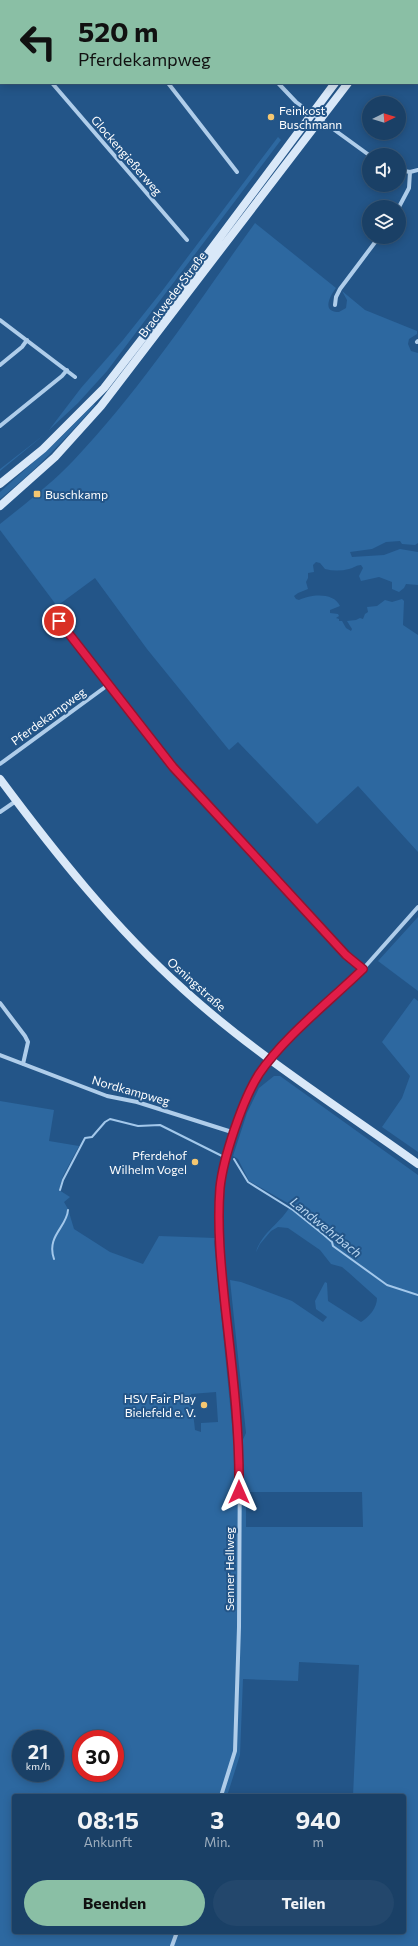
<!DOCTYPE html>
<html lang="de">
<head>
<meta charset="utf-8">
<style>
	body { margin:0; font-family:Commissioner,sans-serif; background:#23476c; color:#f1f3f6; height:100vh; display:flex; flex-direction:column; font-size:15px; white-space:nowrap }
	* { box-sizing:border-box; margin:0 }
	p { font-size:13px; color:#9fafbf }
	.icon { flex:none; width:22px; height:22px; fill:none; stroke:currentColor; stroke-width:2; stroke-linecap:round; stroke-linejoin:round }
	.map { position:relative; flex:1; overflow:hidden }
	.sheet { position:absolute; left:12px; top:1794px; width:394px; height:140px; display:flex; flex-direction:column; background:#1a4066; border-radius:4px; box-shadow:0 2px 10px #0003,0 0 0 1px #38597a }
	.sheet>* { flex:none }
	.guide { position:absolute; left:0px; top:0px; width:418px; height:84px; box-shadow:0 2px 10px #0003,0 0 0 1px #38597a; background:#8abfa5; color:#111; overflow:hidden }
	.needle { width:26px; rotate:85deg }
	.buttons { position:absolute; left:362px; top:96px; display:grid; gap:8px }
	.buttons a { display:grid; place-items:center; width:44px; height:44px; border-radius:50%; background:#1a4066; box-shadow:0 2px 10px #0003,0 0 0 1px #38597a; font-size:20px }
	.speed { position:absolute; left:12px; top:1730px; display:flex; gap:8px; font-size:20px; font-weight:700; text-align:center }
	.speed>* { display:grid; place-content:center; width:52px; height:52px; border-radius:50%; background:#1a4066; box-shadow:0 2px 10px #0003,0 0 0 1px #38597a; line-height:1 }
	.speed small { font-size:10px; font-weight:400 }
	.speed .limit { border:6px solid #d22; background:#fff; color:#111 }
	.pin { position:absolute; display:grid; place-items:center; width:34px; height:34px; color:#fff; margin:-17px; border:2px solid #fff; border-radius:50%; box-shadow:0 1px 4px #0007 }
	.me { position:absolute; width:44px; margin:-22px; rotate:0deg; stroke-linejoin:round; filter:drop-shadow(0 0 3px #0008) }
	.turn { display:flex; align-items:center; gap:14px; height:84px; padding:0 12px; font-size:18px }
	.turn .icon { width:52px; height:52px; stroke-width:2.5 }
	.turn b { display:block; font-size:28px; line-height:34px }
	.eta { display:flex; justify-content:space-evenly; align-items:center; height:68px; text-align:center }
	.eta b { font-size:24px; font-weight:700; line-height:28px }
	.action { display:flex; gap:8px; margin-top:auto; padding:8px 12px }
	.action a { flex:1; height:46px; border-radius:24px; background:#8abfa5; color:#111; font-size:16px; font-weight:700; line-height:46px; text-align:center }
	.action a+a { background:#23476c; color:#f1f3f6 }
	.map>svg:first-child { display:block }
</style>
</head>
<body>
<div class="map">
<svg width="418" height="1946" viewBox="0 0 418 1946">
	<rect width="100%" height="100%" fill="#235588"/>
	<!-- green -->
	<path fill="#2d68a0" fill-rule="evenodd" d="M278,137L281,140L107,371L78,403L49,430L81,388L123,340L162,291Z
		M255,223L336,288C330,296 321,312 339,312L346,308L347,300L342,291L365,310L417,331V334L409,339L408,344L411,351L418,353V543L415,545L402,544L400,541L386,542L372,549L350,552L352,557L384,555L400,549L418,552V585L406,584L404,588L399,592L392,589V582L379,577L361,581L359,576L363,568L361,565C356,565 354,568 349,569C341,571 333,571 325,569L320,563L316,562L313,565L314,572L308,573V578L306,582L308,589L298,593L294,596L296,599L299,600C311,594 334,592 340,606L330,610V613L338,614L339,616L336,618L339,619V621H342L346,628L351,631L352,629L347,621L356,620L360,618L363,619L365,614L368,612L367,607L377,606L385,600L392,602L402,599L404,601L403,625L418,635V852L358,786L317,824L238,742L229,750L147,649L95,578L57,606L0,530V524C25,504 51,484 73,461C143,387 196,305 255,223Z
		M94,404L95,405C66,439 35,471 0,499V492L57,441Z
		M45,434L0,471V469Z
		M418,917V991L378,961Z
		M414,998L418,1001V1152L382,1127L402,1098L410,1076L382,1042Z
		M274,1076H280L418,1175V1946H0V1101L54,1110L49,1141L79,1146L63,1176L59,1190L70,1197L64,1202L68,1209L74,1229L110,1252L143,1264L159,1236L215,1238L214,1242L234,1445L240,1446L246,1433L230,1280L241,1282L292,1301L323,1322L327,1317L316,1309L315,1301L325,1282L327,1283L328,1301L361,1322C369,1317 377,1308 377,1298L348,1272L342,1267L331,1264L320,1250L288,1228L278,1227L271,1231L260,1244L256,1252C262,1232 281,1223 291,1205L249,1181L238,1159L233,1156L247,1113L259,1088ZM216,1392L218,1422L201,1423V1432L195,1430L191,1394ZM246,1492H362L363,1527H246ZM299,1662L359,1665L353,1796H404V1932H14V1796H227L240,1755L243,1679L298,1681ZM21,1739H55V1773H21ZM81,1739H115V1773H81Z"/>
	<g fill="none" stroke-linecap="round" stroke-linejoin="round">
		<!-- stream -->
		<path stroke="#a3c8eb" stroke-width="2" d="M234,1159L248,1182L293,1210L324,1235L332,1242L333,1246L387,1285L418,1295
			M60,1190L63,1180L85,1138L92,1137L105,1122L110,1119L138,1126L160,1125L222,1156
			M54,1259C46,1236 67,1227 68,1210"/>
		<!-- minor -->
		<path stroke="#afcdea" stroke-width="4" d="M104,0L105,1
			M227,0V1
			M307,1V0
			M0,22L1,23
			M52,83L187,240
			M168,83L237,172
			M278,83L296,102L369,155
			M399,170L410,172L418,170
			M399,207L409,188L410,172
			M335,305L336,297L340,289L379,237
			M0,320L75,377
			M417,342L418,341
			M0,365L22,347L27,340
			M0,426L62,376L67,370
			M59,621L173,767L346,955L363,969
			M0,764L108,685
			M0,812L16,801
			M0,1003L25,1036L28,1042L23,1064
			M0,1055L107,1096L137,1102L235,1133
			M221,1796L235,1751L239,1627L240,1446L222,1275L220,1207L222,1176L239,1119L251,1090L260,1073L279,1050L363,969L418,907
			M172,1946L177,1932"/>
		<!-- secondary -->
		<path stroke="#d9e8f8" stroke-width="8" d="M398,1L399,0
			M410,1L411,0
			M0,484L43,449L104,388L200,264L335,83
			M0,506L55,457L101,406L348,83
			M0,779C55,853 114,927 183,989C253,1053 340,1108 418,1164"/>
	</g>
	<g fill="none" stroke-linecap="round" stroke-linejoin="round">
		<defs>
			<path id="route" d="M59,621L173,767L346,955L363,969C330,1001 284,1037 259,1074C243,1099 223,1158 220,1188C217,1226 221,1267 225,1305C232,1367 240,1429 239,1492"/>
		</defs>
		<!-- route casing -->
		<use href="#route" stroke="#92132f" stroke-width="10"/>
		<!-- route -->
		<use href="#route" stroke="#e11d48" stroke-width="7"/>
	</g>
	<!-- markers -->
	<g fill="#f5c771" stroke="#235588" stroke-width="1.5">
		<circle cx="271" cy="117" r="4"/>
		<rect x="33" y="490" width="8" height="8" rx="2"/>
		<circle cx="195" cy="1162" r="4"/>
		<circle cx="204" cy="1405" r="4"/>
	</g>
	<g text-anchor="middle" dominant-baseline="central" stroke-width="4" stroke-linejoin="round" paint-order="stroke">
		<!-- poi labels -->
		<g font-size="12" fill="#fff" stroke="#235588" text-anchor="start">
			<text x="279" y="110">Feinkost<tspan x="279" dy="14">Buschmann</tspan></text>
			<text x="45" y="494">Buschkamp</text>
			<text x="187" y="1155" text-anchor="end">Pferdehof<tspan x="187" dy="14">Wilhelm Vogel</tspan></text>
			<text x="196" y="1398" text-anchor="end">HSV Fair Play<tspan x="196" dy="14">Bielefeld e. V.</tspan></text>
		</g>
		<!-- street labels -->
		<g font-size="12" fill="#fff" stroke="#235588">
			<text transform="translate(127 155) rotate(49)">Glockengießerweg</text>
			<text transform="translate(172 294) rotate(-53)">Brackweder Straße</text>
			<text transform="translate(48 716) rotate(-36)">Pferdekampweg</text>
			<text transform="translate(197 984) rotate(42)">Osningstraße</text>
			<text transform="translate(131 1090) rotate(16)">Nordkampweg</text>
			<text transform="translate(229 1569) rotate(-90)">Senner Hellweg</text>
		</g>
		<!-- water labels -->
		<g font-size="13" font-style="italic" fill="#bad7f1" stroke="#235588">
			<text transform="translate(326 1227) rotate(39)">Landwehrbach</text>
		</g>
	</g>
</svg>
<div class="buttons">
<a><svg class="needle" viewBox="-14 -14 28 28"><path d="M0-13l5 13h-10z" fill="#e53935"/><path d="M0 13l5-13h-10z" fill="#9fafbf"/></svg></a>
<a><svg class="icon" aria-label="sound" viewBox="0 0 24 24"><path d="M4 9h4l5-4v14l-5-4H4zM17 9q2 3 0 6"/></svg></a>
<a><svg class="icon" aria-label="layers" viewBox="0 0 24 24"><path d="M12 4l9 5-9 5-9-5zM3 14l9 5 9-5"/></svg></a>
</div>
<div class="speed"><div>21<small>km/h</small></div><div class="limit">30</div></div>
<div class="pin" style="left:59px;top:621px;background:#d93025"><svg class="icon" aria-label="arrive" viewBox="0 0 24 24"><path d="M6 21V4h12l-3 4 3 4H6"/></svg></div>
<svg class="me" style="left:239px;top:1492px" viewBox="-20 -20 40 40"><path d="M0-17L14 15 0 8-14 15z" fill="#e11d48" stroke="#fff" stroke-width="4"/></svg>
<div class="guide">
<div class="turn"><svg class="icon" aria-label="left" viewBox="0 0 24 24"><path d="M17 20v-9H6M10 6l-5 5 5 5"/></svg><div><b>520 m</b>Pferdekampweg</div></div>
</div>
<section class="sheet">
<div class="eta">
<div><b>08:15</b><p>Ankunft</p></div>
<div><b>3</b><p>Min.</p></div>
<div><b>940</b><p>m</p></div>
</div>
<div class="action"><a>Beenden</a><a>Teilen</a></div>
</section>
</div>
</body>
</html>
